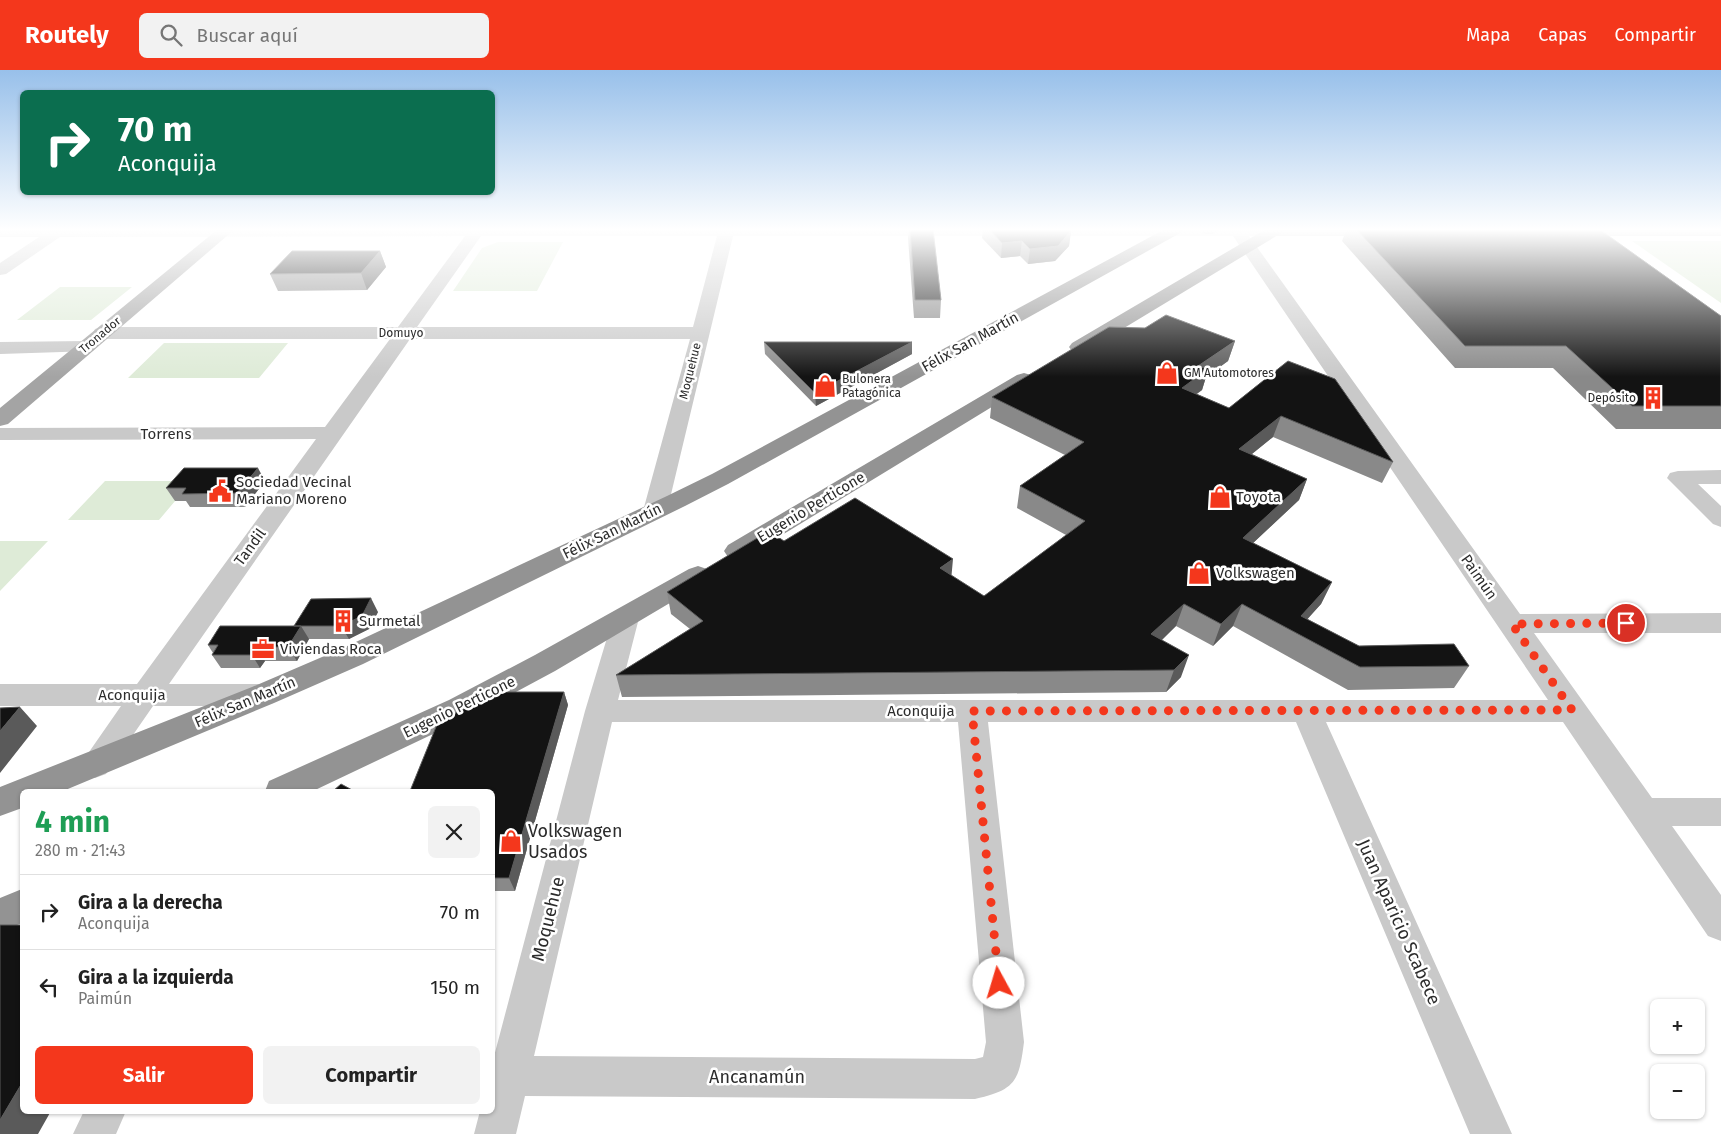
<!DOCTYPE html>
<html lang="es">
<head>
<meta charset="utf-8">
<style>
	body { margin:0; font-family:"Fira Sans",sans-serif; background:#f2f2f2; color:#222; height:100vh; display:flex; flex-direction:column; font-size:19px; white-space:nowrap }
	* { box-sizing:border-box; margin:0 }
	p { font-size:16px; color:#767676 }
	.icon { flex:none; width:28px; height:28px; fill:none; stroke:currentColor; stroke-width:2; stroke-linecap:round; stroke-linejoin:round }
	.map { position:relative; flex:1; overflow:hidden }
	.panel { position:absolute; left:20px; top:719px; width:475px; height:325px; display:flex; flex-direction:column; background:#fff; border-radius:8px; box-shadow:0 1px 4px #0004 }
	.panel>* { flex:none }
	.banner { position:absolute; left:20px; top:20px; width:475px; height:105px; border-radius:8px; box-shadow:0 1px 4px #0004; background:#0b6e4f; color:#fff; overflow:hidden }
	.controls { position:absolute; left:1650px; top:929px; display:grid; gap:10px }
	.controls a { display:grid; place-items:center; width:55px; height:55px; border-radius:8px; background:#fff; box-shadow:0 1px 4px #0004; font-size:25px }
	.pin { position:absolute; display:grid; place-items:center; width:42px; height:42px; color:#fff; margin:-21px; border:2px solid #fff; border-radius:50%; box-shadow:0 1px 5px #0007 }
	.me { position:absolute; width:55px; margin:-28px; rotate:354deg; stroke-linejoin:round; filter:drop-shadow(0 0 4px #0008) }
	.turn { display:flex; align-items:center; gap:18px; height:105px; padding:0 15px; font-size:22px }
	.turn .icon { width:65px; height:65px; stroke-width:2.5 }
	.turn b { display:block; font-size:35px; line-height:42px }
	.round { display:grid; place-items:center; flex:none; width:52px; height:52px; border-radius:8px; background:#f2f2f2 }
	.summary { display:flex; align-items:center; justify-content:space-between; height:85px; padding:0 15px }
	h1 { font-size:30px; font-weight:700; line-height:38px; color:#1e9e55 }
	.action { display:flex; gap:10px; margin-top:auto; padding:10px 15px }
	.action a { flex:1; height:58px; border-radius:8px; background:#f4371c; color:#fff; font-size:20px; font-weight:700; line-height:58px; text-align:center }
	.action a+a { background:#f2f2f2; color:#222 }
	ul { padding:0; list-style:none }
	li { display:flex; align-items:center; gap:15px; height:75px; padding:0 15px; border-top:1px solid #e0e0e0 }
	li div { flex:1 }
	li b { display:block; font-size:19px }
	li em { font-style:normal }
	header { display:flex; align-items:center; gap:30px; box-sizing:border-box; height:70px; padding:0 25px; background:#f4371c; color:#fff }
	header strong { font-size:24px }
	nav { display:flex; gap:28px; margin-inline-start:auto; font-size:18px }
	.search { width:350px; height:45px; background:#f2f2f2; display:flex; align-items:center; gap:12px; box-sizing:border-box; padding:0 18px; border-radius:8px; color:#767676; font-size:19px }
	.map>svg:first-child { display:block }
</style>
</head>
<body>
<header>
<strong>Routely</strong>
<div class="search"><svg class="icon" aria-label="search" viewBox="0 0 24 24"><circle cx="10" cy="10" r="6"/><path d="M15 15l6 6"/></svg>Buscar aquí</div>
<nav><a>Mapa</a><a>Capas</a><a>Compartir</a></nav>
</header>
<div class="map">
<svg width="1721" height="1064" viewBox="0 0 1721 1064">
	<rect width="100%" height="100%" fill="#fff"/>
	<!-- green -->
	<path fill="#deebd7" d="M1632,171H1721V233Z
		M498,172H563L537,221H453L482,178Z
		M60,217H132L91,250H17Z
		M164,273H288L259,308H128Z
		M105,411H192L159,450H68Z
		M0,471H48L0,521Z"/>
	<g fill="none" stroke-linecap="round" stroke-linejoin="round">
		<!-- minor -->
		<path fill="#c9c9c9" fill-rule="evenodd" d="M0,159H1279L1281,161L1278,164L1249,166L1520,544L1721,543V563H1534L1652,728H1721V756H1672L1721,825V871L1708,866L1563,652H1326L1512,1064H1470L1296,652H988L1024,972C1019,1011 1016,1020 975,1029L525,1026L516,1064H474L480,1041H492V994L585,641L613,548L617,541L626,539L635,541L639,548L618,630H1548L1233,166H733L667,441L663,446L655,448L647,446L643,441L690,269H410L169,614H263L273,617L277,625L273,633L263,636H153L106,704L95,708L84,704L80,695L121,636H0V614H137L316,369L0,370V358L325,357L390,269H102L95,267L93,263L95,259L102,257H398L465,166L60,167L6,204L0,205V193L39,167H0ZM481,166H717L693,257H417ZM612,652H958L986,972L983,987L975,989L534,986Z
			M86,271L93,273L95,277L93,281L0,284V272Z
			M1721,400V414H1698L1721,436V457L1713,454L1667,408L1670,403L1678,401Z
			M84,1041H126L116,1064H73Z"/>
		<!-- major -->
		<path fill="#a4a4a4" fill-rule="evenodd" d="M218,159H235L8,354L0,356V338Z
			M1267,159H1390L1392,161L1390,164L1384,166H1273L1267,164L1265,161Z
			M1558,159H1721V166H1564L1558,164L1556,161Z"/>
		<!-- highway -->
		<path fill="#939393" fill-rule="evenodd" d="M1165,159H1184L1182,162L728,414L685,436L363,594L274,633L63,721H22V738L0,746V717L252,617L343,578L667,426L712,404Z
			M1201,159H1219C1215,165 1209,165 1202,163Z
			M1266,159H1285L1283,162L1086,281L1079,283L1072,281L1069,277L1072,273Z
			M1024,303L1031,305L1034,309L1031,313L746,487L737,490L728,487L724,481L728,475L1017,305Z
			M698,496L707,499L711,505L707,511L555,601L471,646L313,721H265L269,711L449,630L535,585L689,499Z
			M22,819V853L0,862V828Z"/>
	</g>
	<!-- wall -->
	<path fill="#898989" d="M909,159H933L941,230L940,248H914L908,168Z
		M983,159H1070L1071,161L1069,176L1055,191L1028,194L1020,186L1001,188L982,168Z
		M1347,159H1599L1721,246V359H1616L1553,298H1455L1342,171Z
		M380,181L386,197L367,220L278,221L270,204Z
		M1235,271L1228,291L1206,307L1202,320L1197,324L1229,338L1288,291L1393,392L1382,413L1273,367L1252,384L1307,409L1299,430L1253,473L1332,512L1321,534L1307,549L1359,576L1469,596L1454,618L1348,620L1233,556L1213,576L1176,556L1162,570L1181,607L1166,622L622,627L616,605L690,559L671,544L667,522L784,471L951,506L984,526L1066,465L1017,438L1020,416L1065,385L990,348L992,327Z
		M764,272H912V284L816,336L765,284Z
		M265,411L245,437H190L186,431H175L166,418Z
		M378,542L369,559L349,569H309L297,591H265L260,598H221L212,585L213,583L208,575L295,556Z
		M564,622L568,635L515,821H492V721Z"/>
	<!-- shaded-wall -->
	<path fill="#5a5a5a" d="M1071,161L1069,176L1055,191L1028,194L1030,179Z
		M1022,171L1020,186L1001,188L1002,173Z
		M380,181L386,197L367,220L361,203Z
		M1235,271L1228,291L1206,307L1202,320L1176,338L1182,318L1198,296Z
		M912,272V284L816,336L815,323Z
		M1281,346L1273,367L1232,400L1239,379Z
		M258,398L265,411L245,437L237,423Z
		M1307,409L1299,430L1235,490L1243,468Z
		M953,489L951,511L940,498Z
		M1332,512L1321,534L1295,563L1301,546Z
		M371,528L378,542L369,559L349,569L341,556Z
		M1184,534L1176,556L1145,586L1151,564Z
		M1242,534L1233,556L1213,576L1221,554Z
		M301,556L309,569L297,591L288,577Z
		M256,577L265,591L260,598L252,585Z
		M1189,585L1181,607L1166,622L1174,600Z
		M564,622L568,635L515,821L509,808Z
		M20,637L37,656L0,703V661Z
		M22,1013V1041H51L38,1064H0V1050Z"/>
	<!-- building -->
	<path fill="#131313" stroke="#5a5a5a" d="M910,159H933L941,230H915Z
		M989,159H1070L1071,161L1058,176L1030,179L1022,171L1002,173Z
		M1356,159H1599L1721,246V336H1632L1566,276H1465Z
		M292,181H380L361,203L270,204Z
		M1166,245L1235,271L1198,296L1208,299L1182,318L1229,338L1288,291L1335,309L1393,392L1281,346L1239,379L1307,409L1243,468L1332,512L1301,546L1359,576L1454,574L1469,596L1360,597L1242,534L1221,554L1184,534L1151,564L1189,585L1174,600L616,605L703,551L667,522L769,461L784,471L855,428L953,489L940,498L984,526L1085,451L1020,416L1084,372L992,327L1109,257L1145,258Z
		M764,272H912L815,323Z
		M184,398H258L237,423L182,424L186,418H166Z
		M371,528L362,546L341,556H294L311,529Z
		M220,556H301L288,577H256L252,585H212L218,575H208Z
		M497,622H564L509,808H492V721H410L438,652Z
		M20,637L0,661V638Z
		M341,714L354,721H333Z
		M0,855H22V1013L0,1050Z"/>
	<!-- sky -->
	<linearGradient id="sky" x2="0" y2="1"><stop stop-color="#98c0ea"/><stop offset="0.52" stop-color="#fff"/><stop offset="1" stop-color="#fff" stop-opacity="0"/></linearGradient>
	<rect width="1721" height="307" fill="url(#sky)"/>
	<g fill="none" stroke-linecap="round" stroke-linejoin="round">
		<!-- route -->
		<path stroke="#f4371c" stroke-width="9" stroke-dasharray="0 16.2" d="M999,913L972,641L1572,640L1512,554L1626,553"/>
	</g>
	<!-- icons -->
	<defs>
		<symbol id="shop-bare" viewBox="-9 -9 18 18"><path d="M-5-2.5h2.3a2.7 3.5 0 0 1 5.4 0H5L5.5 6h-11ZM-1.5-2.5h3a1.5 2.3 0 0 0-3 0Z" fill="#f4371c" stroke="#fff" stroke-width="2.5" paint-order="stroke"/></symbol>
		<symbol id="building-bare" viewBox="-9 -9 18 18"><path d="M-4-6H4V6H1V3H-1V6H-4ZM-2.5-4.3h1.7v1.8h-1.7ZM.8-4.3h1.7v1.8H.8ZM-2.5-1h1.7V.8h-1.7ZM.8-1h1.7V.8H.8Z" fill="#f4371c" stroke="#fff" stroke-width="2.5" paint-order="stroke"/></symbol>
		<symbol id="civic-bare" viewBox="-9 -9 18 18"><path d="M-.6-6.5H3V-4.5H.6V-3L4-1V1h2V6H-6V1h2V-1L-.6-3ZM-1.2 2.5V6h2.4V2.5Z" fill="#f4371c" stroke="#fff" stroke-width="2.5" paint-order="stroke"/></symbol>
		<symbol id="office-bare" viewBox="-9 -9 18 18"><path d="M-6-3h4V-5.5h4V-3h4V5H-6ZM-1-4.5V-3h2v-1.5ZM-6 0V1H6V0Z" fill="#f4371c" stroke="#fff" stroke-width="2.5" paint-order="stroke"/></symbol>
	</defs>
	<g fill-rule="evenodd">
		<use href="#shop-bare" x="1151" y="287" width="32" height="32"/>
		<use href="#shop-bare" x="809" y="300" width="32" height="32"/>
		<use href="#building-bare" x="1637" y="312" width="32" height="32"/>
		<use href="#civic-bare" x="204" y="405" width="32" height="32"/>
		<use href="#shop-bare" x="1204" y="411" width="32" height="32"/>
		<use href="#shop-bare" x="1183" y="487" width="32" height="32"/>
		<use href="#building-bare" x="327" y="535" width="32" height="32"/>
		<use href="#office-bare" x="247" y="563" width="32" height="32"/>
		<use href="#shop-bare" x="495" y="755" width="32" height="32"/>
	</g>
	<g text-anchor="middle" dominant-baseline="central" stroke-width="5" stroke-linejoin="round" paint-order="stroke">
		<!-- far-street labels -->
		<g font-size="12" fill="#2c2c2c" stroke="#fff">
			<text x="401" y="263">Domuyo</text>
			<text transform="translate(100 265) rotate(-40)">Tronador</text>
			<text transform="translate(690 301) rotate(-76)">Moquehue</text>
		</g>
		<!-- far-poi labels -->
		<g font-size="12" fill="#2c2c2c" stroke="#fff" text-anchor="start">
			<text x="1184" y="303">GM Automotores</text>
			<text x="842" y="309">Bulonera<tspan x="842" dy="14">Patagónica</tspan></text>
			<text x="1636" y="328" text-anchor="end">Depósito</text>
		</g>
		<!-- street labels -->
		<g font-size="15" fill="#2c2c2c" stroke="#fff">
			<text transform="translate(970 272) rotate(-29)">Félix San Martín</text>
			<text x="166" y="364">Torrens</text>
			<text transform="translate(811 437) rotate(-31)">Eugenio Perticone</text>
			<text transform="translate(612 461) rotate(-26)">Félix San Martín</text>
			<text transform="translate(250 477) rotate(-54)">Tandil</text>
			<text transform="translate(1479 507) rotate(55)">Paimún</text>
			<text x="132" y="625">Aconquija</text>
			<text transform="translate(245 632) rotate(-23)">Félix San Martín</text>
			<text transform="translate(459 637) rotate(-26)">Eugenio Perticone</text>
			<text x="921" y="641">Aconquija</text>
		</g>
		<!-- poi labels -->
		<g font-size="15" fill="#2c2c2c" stroke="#fff" text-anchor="start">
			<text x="236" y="412">Sociedad Vecinal<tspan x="236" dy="17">Mariano Moreno</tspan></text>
			<text x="1236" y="427">Toyota</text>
			<text x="1216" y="503">Volkswagen</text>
			<text x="359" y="551">Surmetal</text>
			<text x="280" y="579">Viviendas Roca</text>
		</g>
		<!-- near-poi labels -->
		<g font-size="18" fill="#2c2c2c" stroke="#fff" text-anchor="start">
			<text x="528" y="761">Volkswagen<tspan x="528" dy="21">Usados</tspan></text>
		</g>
		<!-- near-street labels -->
		<g font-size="18" fill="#2c2c2c" stroke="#fff">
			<text transform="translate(548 849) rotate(-76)">Moquehue</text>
			<text transform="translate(1399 852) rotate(66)">Juan Aparicio Scabece</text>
			<text x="757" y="1007">Ancanamún</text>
		</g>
	</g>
</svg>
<div class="controls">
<a>+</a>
<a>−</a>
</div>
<div class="pin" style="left:1626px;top:553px;background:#d93025"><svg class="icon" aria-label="arrive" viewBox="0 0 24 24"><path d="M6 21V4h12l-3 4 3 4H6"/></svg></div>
<svg class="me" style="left:999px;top:913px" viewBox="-20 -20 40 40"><circle r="19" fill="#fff"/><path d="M0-13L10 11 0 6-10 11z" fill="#f4371c"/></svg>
<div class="banner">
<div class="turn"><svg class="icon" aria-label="right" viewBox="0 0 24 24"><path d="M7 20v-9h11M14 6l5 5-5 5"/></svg><div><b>70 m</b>Aconquija</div></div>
</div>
<section class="panel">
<div class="summary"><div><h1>4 min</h1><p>280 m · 21:43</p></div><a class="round"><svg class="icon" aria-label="close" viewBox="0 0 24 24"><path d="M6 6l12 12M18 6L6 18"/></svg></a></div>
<ul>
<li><svg class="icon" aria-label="right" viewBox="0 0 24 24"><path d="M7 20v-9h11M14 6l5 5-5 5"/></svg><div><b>Gira a la derecha</b><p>Aconquija</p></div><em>70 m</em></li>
<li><svg class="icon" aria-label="left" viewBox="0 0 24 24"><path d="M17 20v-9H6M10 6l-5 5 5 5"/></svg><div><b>Gira a la izquierda</b><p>Paimún</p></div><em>150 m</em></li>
</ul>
<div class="action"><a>Salir</a><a>Compartir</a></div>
</section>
</div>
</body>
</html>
